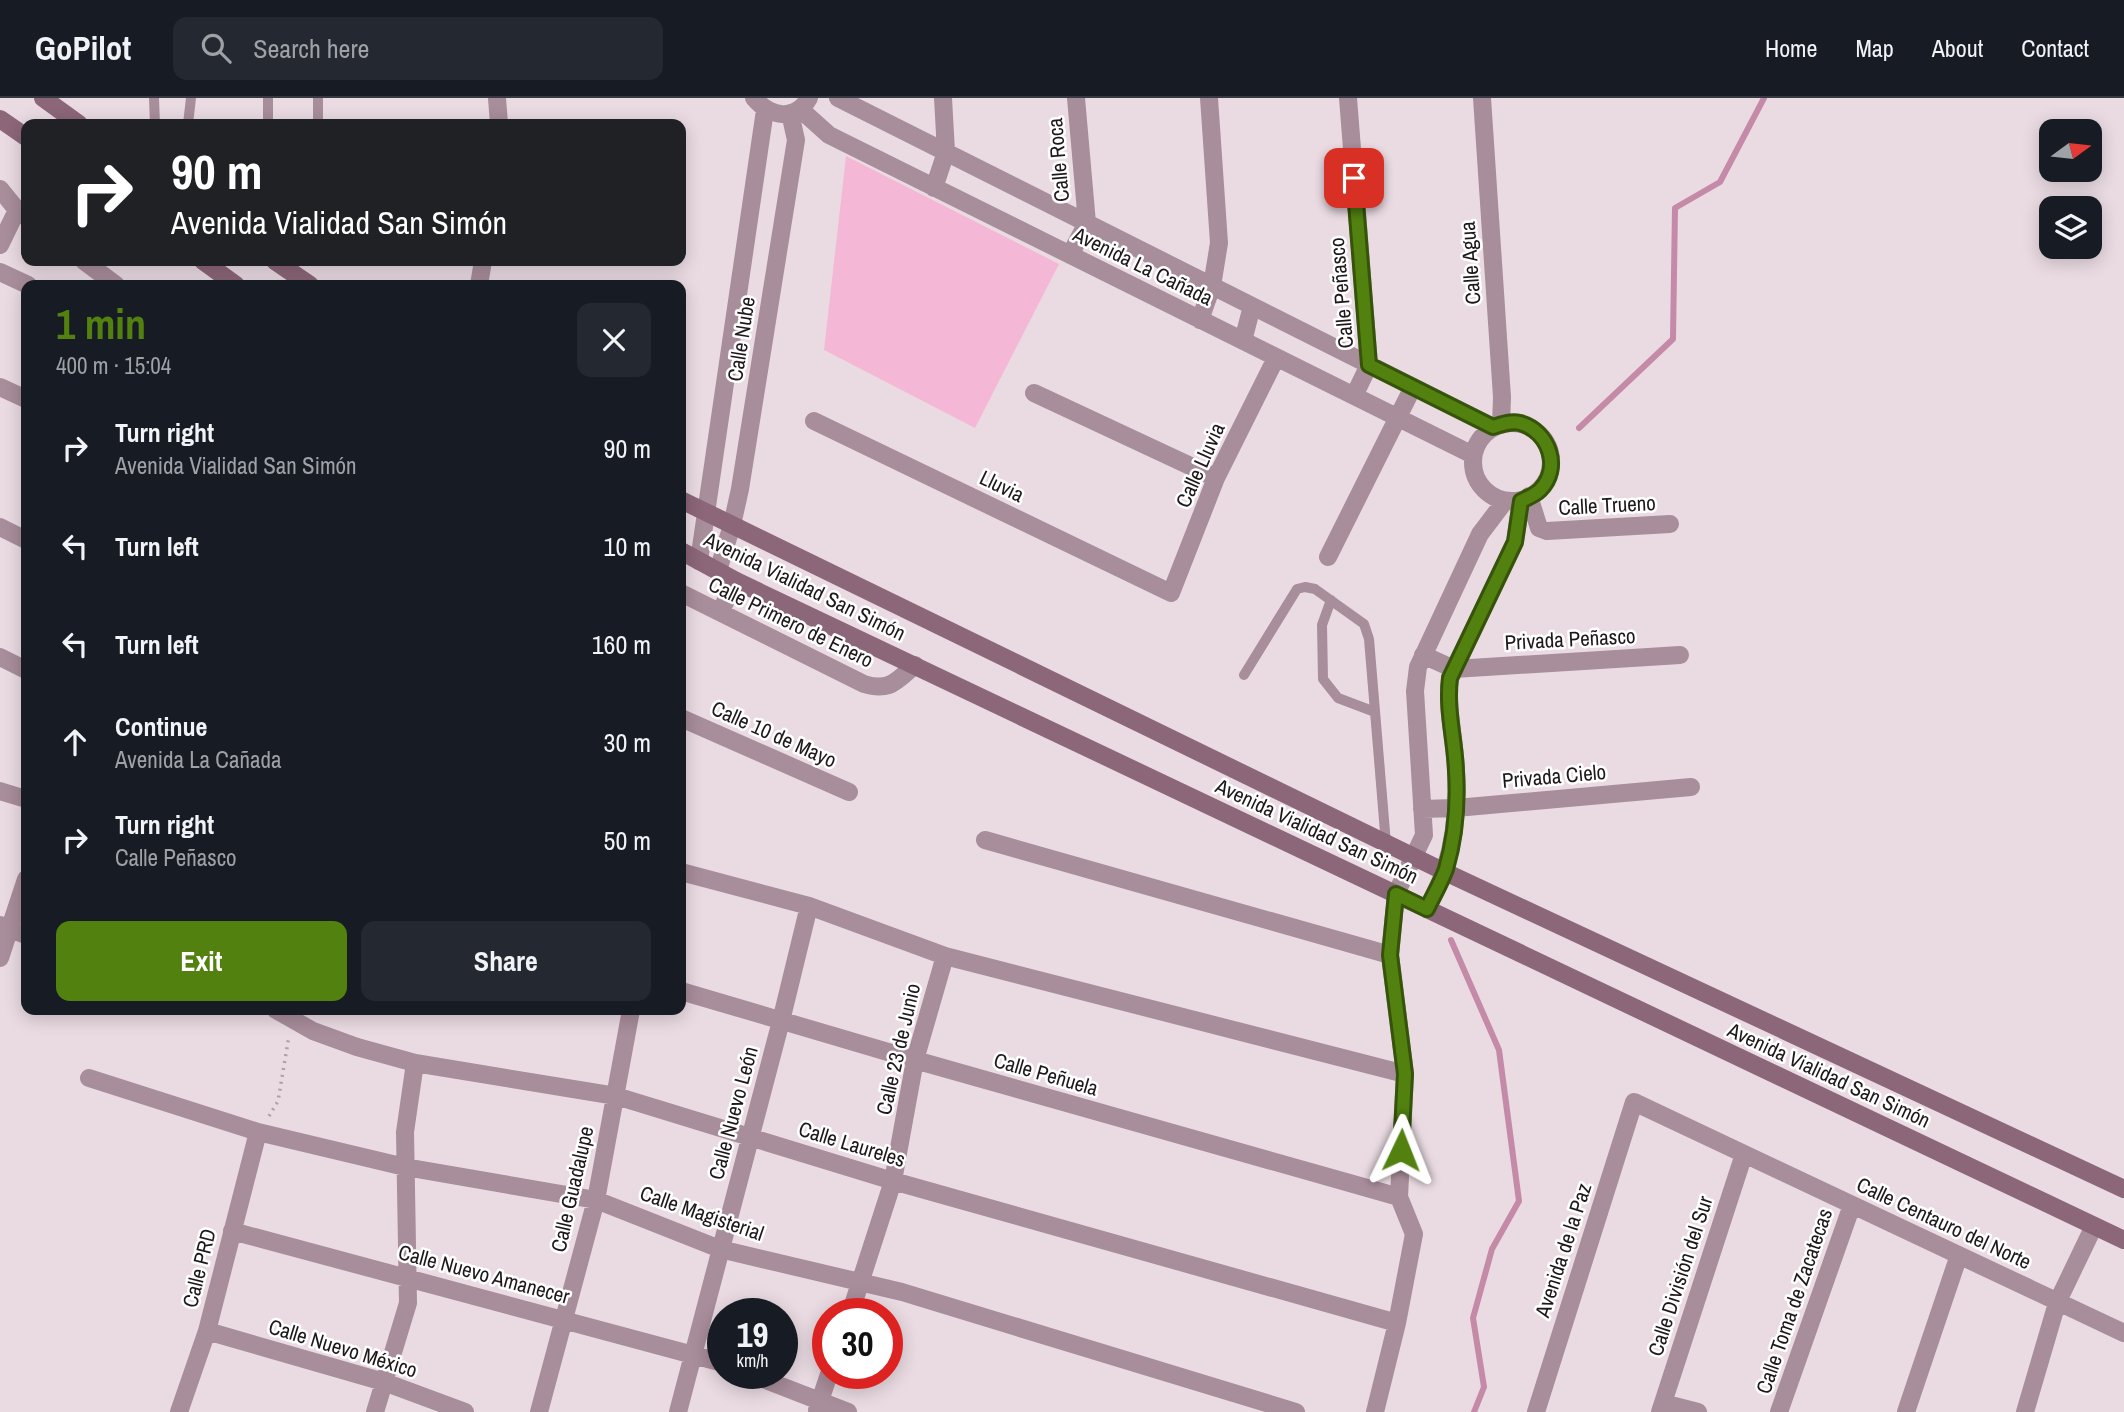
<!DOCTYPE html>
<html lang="en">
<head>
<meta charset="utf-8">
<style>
	body { margin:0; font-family:"Archivo Narrow",sans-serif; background:#242831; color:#f1f3f6; height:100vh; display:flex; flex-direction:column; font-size:26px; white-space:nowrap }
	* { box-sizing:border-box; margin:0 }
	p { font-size:23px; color:#9ea1a6 }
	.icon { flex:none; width:38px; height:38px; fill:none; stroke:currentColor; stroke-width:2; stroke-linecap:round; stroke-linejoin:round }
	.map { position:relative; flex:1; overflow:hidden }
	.side { position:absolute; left:21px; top:182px; width:665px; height:735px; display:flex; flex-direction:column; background:#171b24; border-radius:14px; box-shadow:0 4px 18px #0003 }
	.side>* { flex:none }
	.top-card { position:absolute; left:21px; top:21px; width:665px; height:147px; border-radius:14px; box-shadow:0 4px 18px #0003; background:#202124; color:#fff; overflow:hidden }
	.needle { width:46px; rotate:75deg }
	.buttons { position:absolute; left:2039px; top:21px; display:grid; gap:14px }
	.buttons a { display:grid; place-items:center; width:63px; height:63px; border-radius:14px; background:#171b24; box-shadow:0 4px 18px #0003; font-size:35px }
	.speed { position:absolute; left:707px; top:1200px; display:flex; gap:14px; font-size:35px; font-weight:700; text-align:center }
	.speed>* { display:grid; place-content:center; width:91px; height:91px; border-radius:50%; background:#171b24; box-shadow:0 4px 18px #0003; line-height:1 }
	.speed small { font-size:18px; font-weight:400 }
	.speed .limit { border:10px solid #d22; background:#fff; color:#111 }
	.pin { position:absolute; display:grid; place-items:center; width:60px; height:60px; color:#fff; margin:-30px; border-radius:14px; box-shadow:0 4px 10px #0006 }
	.me { position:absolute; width:77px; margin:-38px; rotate:2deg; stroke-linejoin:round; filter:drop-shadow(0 0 5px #0008) }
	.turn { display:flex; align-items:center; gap:24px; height:147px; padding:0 35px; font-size:32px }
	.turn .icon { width:91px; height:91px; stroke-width:2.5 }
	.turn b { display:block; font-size:49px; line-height:60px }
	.round { display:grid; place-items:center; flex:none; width:74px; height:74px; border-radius:14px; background:#242831 }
	.headline { display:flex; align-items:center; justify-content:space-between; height:119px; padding:0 35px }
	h1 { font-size:42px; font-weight:700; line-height:52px; color:#528110 }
	.action { display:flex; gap:14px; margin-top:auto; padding:14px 35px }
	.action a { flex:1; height:80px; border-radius:14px; background:#528110; color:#fff; font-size:28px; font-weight:700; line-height:80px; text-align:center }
	.action a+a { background:#242831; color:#f1f3f6 }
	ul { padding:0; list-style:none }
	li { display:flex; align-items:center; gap:21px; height:98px; padding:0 35px }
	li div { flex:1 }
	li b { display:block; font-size:26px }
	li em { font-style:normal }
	header { display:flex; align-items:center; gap:42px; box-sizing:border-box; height:98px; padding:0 35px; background:#171b24; border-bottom:2px solid #363941 }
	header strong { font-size:33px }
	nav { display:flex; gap:38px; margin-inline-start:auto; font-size:24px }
	.search { width:490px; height:63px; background:#242831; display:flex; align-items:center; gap:18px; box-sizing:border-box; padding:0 24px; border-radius:14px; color:#9ea1a6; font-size:26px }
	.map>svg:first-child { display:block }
</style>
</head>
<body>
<header>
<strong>GoPilot</strong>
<div class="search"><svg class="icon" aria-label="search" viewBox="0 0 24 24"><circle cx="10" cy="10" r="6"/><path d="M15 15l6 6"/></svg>Search here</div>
<nav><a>Home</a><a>Map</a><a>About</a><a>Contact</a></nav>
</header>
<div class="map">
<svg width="2124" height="1314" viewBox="0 0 2124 1314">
	<rect width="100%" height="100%" fill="#eadbe2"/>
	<!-- green -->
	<path fill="#f4b8d6" d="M846,58L1059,166L975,330L824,252Z"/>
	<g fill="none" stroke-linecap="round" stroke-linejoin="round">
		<!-- stream -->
		<path stroke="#c48aa8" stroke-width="6" d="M1579,330L1673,241L1675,110L1720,84L1764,0
			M1451,842L1499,952L1519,1103L1492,1151L1473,1220L1484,1289L1474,1314"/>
		<!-- path -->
		<path stroke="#ada0a6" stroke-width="3.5" stroke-dasharray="2 5" stroke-linecap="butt" d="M269,1018L278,1003L289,938"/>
		<!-- service -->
		<path stroke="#a88d9a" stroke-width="10" d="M154,0L155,26
			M188,26L191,0
			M268,26V0
			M318,26V0
			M1331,502L1322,527L1323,581L1338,600L1375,614
			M1244,577L1297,491L1305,489L1315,491L1364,526L1369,541L1386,746"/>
		<!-- minor -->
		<path stroke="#a88d9a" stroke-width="18" d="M497,0L499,26
			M754,0C770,19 795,24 809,0
			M838,0L1493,329
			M1348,0L1369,267L1354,298
			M1482,0L1502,299L1501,327
			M800,11L829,37L1473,357
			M934,90L946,54L943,0
			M0,91L17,112L26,119
			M0,147L17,112
			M1070,157L1087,125L1076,0
			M84,163L116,187
			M0,174L28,187
			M479,187L483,163
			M1200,222L1212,188L1219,145L1209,0
			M1243,243L1252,208
			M0,289L26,301
			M1034,295L1216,380
			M814,323L1171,495L1216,380L1276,260
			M1473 364a39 39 0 1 1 78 0a39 39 0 1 1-78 0Z
			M1529,398L1539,430L1547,433L1670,426
			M0,429L26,442
			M1328,459L1413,289
			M699,463L765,12
			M718,473L732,427L740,391L796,42L790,15
			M681,495L864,586C890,594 896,583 915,567
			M720,514L736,483
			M1423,557L1454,571L1680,557
			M0,559L26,572
			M681,620L849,694
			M0,693L26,701
			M1422,711L1456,710L1691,689
			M985,742L1390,857
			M681,774L809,808L945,858L1405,976
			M1427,811C1433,798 1441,785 1445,771C1455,740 1458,705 1456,673C1455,642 1446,612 1450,580L1515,444L1521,403
			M0,827L26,837
			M0,860L26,781
			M681,893L915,962L1399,1099
			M276,912L313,933L357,949L415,965L616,998L893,1083L1397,1225
			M89,980L258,1034L405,1069L596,1102L720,1151L902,1194L1296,1314
			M232,1133L723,1265
			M850,1216L893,1083L915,962L945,858
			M207,1233L384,1284L465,1314
			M750,1276L848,1314
			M1663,1305L1698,1314
			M817,1312L829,1276
			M179,1314L207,1233L258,1034
			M375,1314L408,1205L405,1034L415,965
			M539,1314L596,1102L631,912
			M678,1314L781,923L809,808
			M1375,1314L1397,1225L1414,1136L1399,1099L1405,976L1390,857L1396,796L1424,737L1415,593L1418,569L1480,436L1505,403
			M1536,1314L1634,1004L2124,1235
			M1660,1314L1744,1056
			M1779,1314L1852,1107
			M1906,1314L1959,1157
			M2025,1314L2057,1205L2094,1128"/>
		<!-- secondary -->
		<path stroke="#8c6679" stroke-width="18" d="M43,0L79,26
			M0,21L26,39
			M203,163L236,187
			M275,163L310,187
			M681,402L1445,774L2124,1091
			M681,453L736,483L2124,1142"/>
	</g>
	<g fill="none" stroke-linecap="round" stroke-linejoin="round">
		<defs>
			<path id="route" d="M1354,80L1369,267L1493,329C1502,326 1511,323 1520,325C1549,333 1562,370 1540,392C1535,397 1527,400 1521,403L1515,444L1450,580C1446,612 1455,642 1456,673C1458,705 1455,740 1446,771C1441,785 1433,798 1427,811L1396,796L1390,857L1405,976L1401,1052"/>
		</defs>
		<!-- route casing -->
		<use href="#route" stroke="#35540a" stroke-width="18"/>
		<!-- route -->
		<use href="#route" stroke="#528110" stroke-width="12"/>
	</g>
	<g text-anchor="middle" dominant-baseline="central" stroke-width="5" stroke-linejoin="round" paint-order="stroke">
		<!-- street labels -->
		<g font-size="21" fill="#1e181b" stroke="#fff">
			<text transform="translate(1058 62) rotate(-95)">Calle Roca</text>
			<text transform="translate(1470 165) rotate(-94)">Calle Agua</text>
			<text transform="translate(1143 168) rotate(26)">Avenida La Cañada</text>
			<text transform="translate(1341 195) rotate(-95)">Calle Peñasco</text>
			<text transform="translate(741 241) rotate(-81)">Calle Nube</text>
			<text transform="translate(1200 367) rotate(-66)">Calle Lluvia</text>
			<text transform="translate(1002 388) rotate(26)">Lluvia</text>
			<text transform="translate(1607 407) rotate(-3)">Calle Trueno</text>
			<text transform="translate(805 488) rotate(26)">Avenida Vialidad San Simón</text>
			<text transform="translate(791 524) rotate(26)">Calle Primero de Enero</text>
			<text transform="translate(1570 541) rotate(-3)">Privada Peñasco</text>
			<text transform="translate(774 636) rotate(24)">Calle 10 de Mayo</text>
			<text transform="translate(1554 678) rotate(-5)">Privada Cielo</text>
			<text transform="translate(1317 733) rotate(25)">Avenida Vialidad San Simón</text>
			<text transform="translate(898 951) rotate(-77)">Calle 23 de Junio</text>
			<text transform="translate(1046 976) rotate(16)">Calle Peñuela</text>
			<text transform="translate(1829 977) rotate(25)">Avenida Vialidad San Simón</text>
			<text transform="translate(733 1015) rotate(-75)">Calle Nuevo León</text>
			<text transform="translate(852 1046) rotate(17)">Calle Laureles</text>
			<text transform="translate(572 1091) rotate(-77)">Calle Guadalupe</text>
			<text transform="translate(702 1115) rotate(19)">Calle Magisterial</text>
			<text transform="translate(1944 1125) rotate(25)">Calle Centauro del Norte</text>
			<text transform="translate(1563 1152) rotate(-72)">Avenida de la Paz</text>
			<text transform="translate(199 1170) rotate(-76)">Calle PRD</text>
			<text transform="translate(484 1176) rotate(15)">Calle Nuevo Amanecer</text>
			<text transform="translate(1680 1178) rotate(-72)">Calle División del Sur</text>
			<text transform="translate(1794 1203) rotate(-71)">Calle Toma de Zacatecas</text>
			<text transform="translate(343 1250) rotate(17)">Calle Nuevo México</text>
		</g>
	</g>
</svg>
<div class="buttons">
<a><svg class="needle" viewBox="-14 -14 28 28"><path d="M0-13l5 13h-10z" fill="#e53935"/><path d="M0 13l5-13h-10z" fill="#9ea1a6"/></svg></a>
<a><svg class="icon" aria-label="layers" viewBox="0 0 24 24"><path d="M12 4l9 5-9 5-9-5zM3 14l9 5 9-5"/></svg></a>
</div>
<div class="speed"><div>19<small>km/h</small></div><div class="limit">30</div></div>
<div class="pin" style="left:1354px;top:80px;background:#d93025"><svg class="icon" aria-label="arrive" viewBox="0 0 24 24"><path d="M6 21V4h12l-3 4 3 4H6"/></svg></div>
<svg class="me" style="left:1401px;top:1052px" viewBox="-20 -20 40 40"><path d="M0-17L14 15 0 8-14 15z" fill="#528110" stroke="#fff" stroke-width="4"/></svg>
<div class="top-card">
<div class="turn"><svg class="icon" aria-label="right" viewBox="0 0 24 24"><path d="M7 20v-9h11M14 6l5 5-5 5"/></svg><div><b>90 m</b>Avenida Vialidad San Simón</div></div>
</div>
<section class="side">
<div class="headline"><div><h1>1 min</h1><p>400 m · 15:04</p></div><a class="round"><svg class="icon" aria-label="close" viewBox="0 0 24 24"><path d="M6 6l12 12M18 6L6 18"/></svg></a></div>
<ul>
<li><svg class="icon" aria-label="right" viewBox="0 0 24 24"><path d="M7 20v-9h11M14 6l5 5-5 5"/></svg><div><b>Turn right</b><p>Avenida Vialidad San Simón</p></div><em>90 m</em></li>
<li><svg class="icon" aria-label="left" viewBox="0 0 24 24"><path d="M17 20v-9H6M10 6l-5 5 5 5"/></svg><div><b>Turn left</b></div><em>10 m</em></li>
<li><svg class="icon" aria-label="left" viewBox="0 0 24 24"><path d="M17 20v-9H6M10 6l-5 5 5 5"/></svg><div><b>Turn left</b></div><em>160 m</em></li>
<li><svg class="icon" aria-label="ahead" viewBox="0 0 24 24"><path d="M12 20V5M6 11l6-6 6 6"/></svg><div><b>Continue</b><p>Avenida La Cañada</p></div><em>30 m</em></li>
<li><svg class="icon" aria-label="right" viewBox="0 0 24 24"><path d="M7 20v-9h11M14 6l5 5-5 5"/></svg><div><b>Turn right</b><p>Calle Peñasco</p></div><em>50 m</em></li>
</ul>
<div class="action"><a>Exit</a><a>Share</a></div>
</section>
</div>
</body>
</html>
